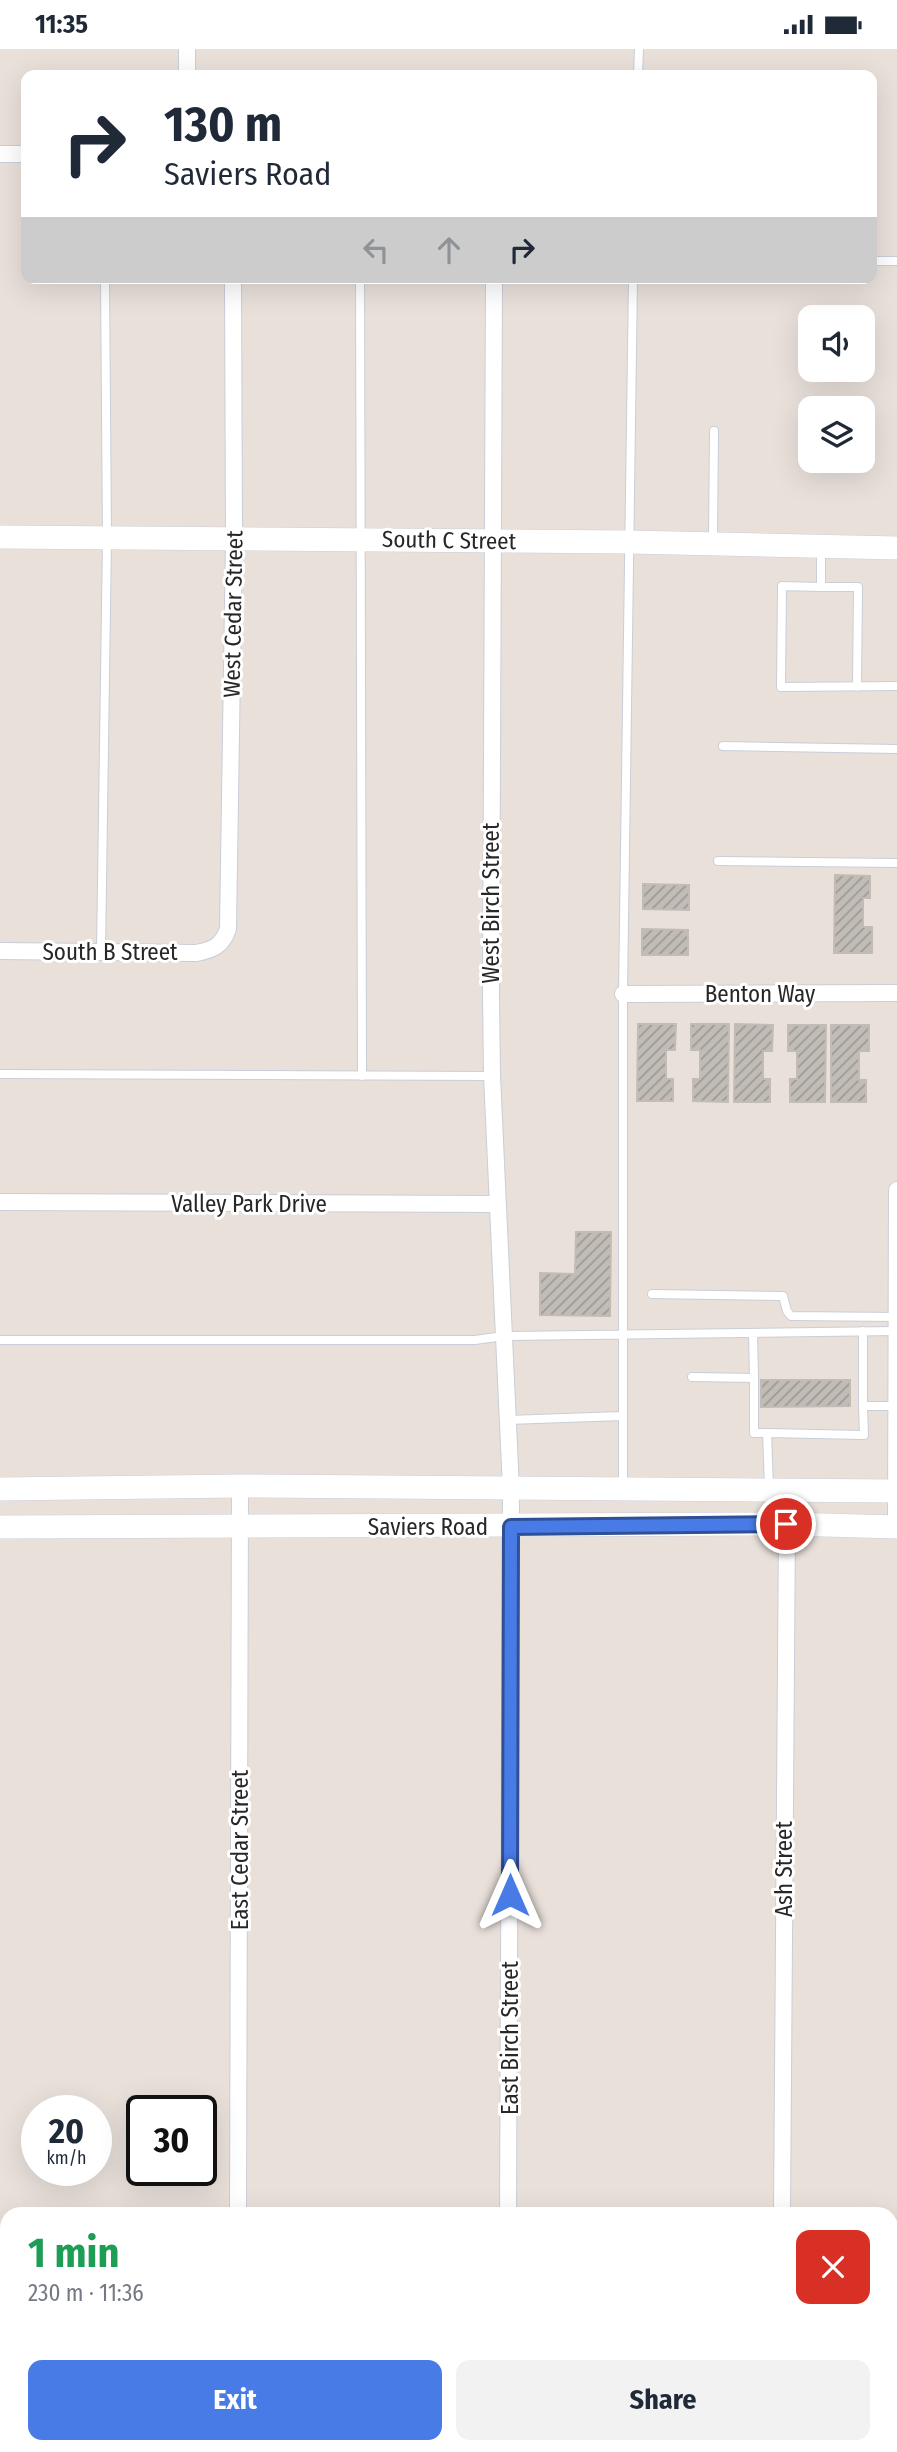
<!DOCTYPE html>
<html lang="en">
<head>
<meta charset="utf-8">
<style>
	body { margin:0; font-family:"Fira Sans Condensed",sans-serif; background:#f2f2f3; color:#1f2937; height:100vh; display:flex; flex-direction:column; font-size:26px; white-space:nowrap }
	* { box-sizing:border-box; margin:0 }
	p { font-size:23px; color:#747a83 }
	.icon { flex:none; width:38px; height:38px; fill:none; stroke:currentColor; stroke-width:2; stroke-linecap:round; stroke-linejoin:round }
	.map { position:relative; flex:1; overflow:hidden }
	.sheet { position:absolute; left:0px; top:2158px; width:898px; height:247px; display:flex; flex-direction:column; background:#fff; border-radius:21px 21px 0 0; box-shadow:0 7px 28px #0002 }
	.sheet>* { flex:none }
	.guide { position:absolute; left:21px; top:21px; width:856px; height:214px; border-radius:14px; box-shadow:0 7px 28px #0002; background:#fff; color:#1f2937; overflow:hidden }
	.fabs { position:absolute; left:798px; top:256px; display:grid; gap:14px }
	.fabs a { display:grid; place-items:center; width:77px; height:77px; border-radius:14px; background:#fff; box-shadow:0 7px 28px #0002; font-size:35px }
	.speed { position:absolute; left:21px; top:2046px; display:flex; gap:14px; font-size:35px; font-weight:700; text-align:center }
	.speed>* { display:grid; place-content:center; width:91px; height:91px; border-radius:50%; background:#fff; box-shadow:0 7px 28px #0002; line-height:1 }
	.speed small { font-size:18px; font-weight:400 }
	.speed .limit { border:4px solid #111; border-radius:10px; background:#fff; color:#111 }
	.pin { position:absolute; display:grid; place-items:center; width:60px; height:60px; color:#fff; margin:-30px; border:4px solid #fff; border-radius:50%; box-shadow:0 2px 7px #0007 }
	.me { position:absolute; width:77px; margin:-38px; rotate:0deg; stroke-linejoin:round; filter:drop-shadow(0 0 5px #0008) }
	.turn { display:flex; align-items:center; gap:24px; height:147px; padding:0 28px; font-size:32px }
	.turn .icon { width:91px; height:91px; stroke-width:2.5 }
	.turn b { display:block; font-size:49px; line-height:60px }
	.lanes { display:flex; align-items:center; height:66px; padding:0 28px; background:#0003; justify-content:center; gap:35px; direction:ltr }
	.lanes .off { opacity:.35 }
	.round { display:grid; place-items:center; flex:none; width:74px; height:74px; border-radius:14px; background:#f2f2f3 }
	.head { display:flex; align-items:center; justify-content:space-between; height:119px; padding:0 28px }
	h1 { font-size:42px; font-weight:700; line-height:52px; color:#1e9e55 }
	.action { display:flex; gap:14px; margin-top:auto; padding:14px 28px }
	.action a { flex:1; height:80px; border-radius:14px; background:#497be7; color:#fff; font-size:28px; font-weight:700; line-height:80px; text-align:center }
	.action a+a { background:#f2f2f3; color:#1f2937 }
	.status { display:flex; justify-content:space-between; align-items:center; height:49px; padding:0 35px; background:#fff; direction:ltr }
	.status svg { height:19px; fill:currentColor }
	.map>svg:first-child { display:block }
</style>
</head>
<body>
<div class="status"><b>11:35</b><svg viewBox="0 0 49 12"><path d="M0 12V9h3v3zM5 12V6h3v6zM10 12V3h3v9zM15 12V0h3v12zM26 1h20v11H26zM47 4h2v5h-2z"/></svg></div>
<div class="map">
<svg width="897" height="2403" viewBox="0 0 897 2403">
	<defs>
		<pattern id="building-hatch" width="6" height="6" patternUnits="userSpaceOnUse" patternTransform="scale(1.75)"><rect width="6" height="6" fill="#c1bcb6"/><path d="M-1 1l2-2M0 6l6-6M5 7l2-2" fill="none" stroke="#9d9994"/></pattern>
	</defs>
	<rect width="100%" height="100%" fill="#e9e0da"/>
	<!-- building -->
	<path fill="url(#building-hatch)" stroke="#c3bcb4" stroke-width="2" d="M835,826L870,827V849H863V878H872V904H834Z
		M643,835L689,836V861L643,860Z
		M642,880L688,881V906H642Z
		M638,975H676L675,1001H666V1030H673V1052H637Z
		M691,975H729L728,1053L693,1052V1030H700V1001H691Z
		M735,975L773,976L772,1002H763V1030H770V1053H734Z
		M788,976H826L825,1053H790V1030H797V1002H788Z
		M831,976H869V1002H859V1031H866V1053H831Z
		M576,1183H611L610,1267L540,1266V1224L575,1225Z
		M761,1331H850V1357L761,1358Z"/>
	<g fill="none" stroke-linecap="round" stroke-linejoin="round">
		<defs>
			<path id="lane" d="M638,26L639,0
				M872,212H897
				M360,229L362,1027
				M713,491L714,382
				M821,499V538L782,537L781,638L897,637
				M821,538H858L857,638
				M723,697L897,700
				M718,812L897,814
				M101,903L107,490L105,229
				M0,1025L492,1027
				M652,1245L783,1247L787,1262L791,1267L896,1268
				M863,1282V1357
				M753,1284L754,1329
				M0,1291H475L504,1287L896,1282
				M692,1328L754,1329V1384H767
				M508,1371L622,1367
				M623,1437V945L633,229
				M769,1438L767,1384L864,1386L863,1357H896
				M738,2403L743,2398"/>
			<path id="street" d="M187,0V26
				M0,105H26
				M494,229L491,947L492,1027L511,1440L508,2165
				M0,902L196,904C213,901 222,897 228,880L234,490L233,229
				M623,945L897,944
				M0,1153L497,1155
				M896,1478L897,1141
				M238,2165L240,1437
				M782,2165L787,1475
				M520,2398L522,2403
				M781,2398L782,2403
				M235,2403V2398
				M540,2403L545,2398"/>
			<path id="secondary" d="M0,488L630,493L897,499
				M0,1440L240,1437L897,1442
				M0,1478L787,1475L897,1478"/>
		</defs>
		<!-- lane casing -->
		<use href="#lane" stroke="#c9ced8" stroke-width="10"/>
		<!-- street casing -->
		<use href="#street" stroke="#c9ced8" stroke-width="18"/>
		<!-- secondary casing -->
		<use href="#secondary" stroke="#c9ced8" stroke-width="24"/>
		<!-- lane -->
		<use href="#lane" stroke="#fff" stroke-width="8"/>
		<!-- street -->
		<use href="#street" stroke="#fff" stroke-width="16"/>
		<!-- secondary -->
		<use href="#secondary" stroke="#fff" stroke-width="23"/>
	</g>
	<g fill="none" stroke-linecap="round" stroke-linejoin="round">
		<defs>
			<path id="route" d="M510,1846L511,1478L786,1475"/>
		</defs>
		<!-- route casing -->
		<use href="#route" stroke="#2f5096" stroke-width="18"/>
		<!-- route -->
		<use href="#route" stroke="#497be7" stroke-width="12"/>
	</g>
	<g text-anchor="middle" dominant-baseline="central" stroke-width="6" stroke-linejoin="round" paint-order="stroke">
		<!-- street labels -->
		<g font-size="23" fill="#272727" stroke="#fff">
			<text transform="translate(449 491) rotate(1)">South C Street</text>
			<text transform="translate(233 565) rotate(-89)">West Cedar Street</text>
			<text transform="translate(491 854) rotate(-90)">West Birch Street</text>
			<text x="110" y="903">South B Street</text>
			<text x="760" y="945">Benton Way</text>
			<text x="249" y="1155">Valley Park Drive</text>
			<text x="428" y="1478">Saviers Road</text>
			<text transform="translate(240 1801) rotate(-90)">East Cedar Street</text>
			<text transform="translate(784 1820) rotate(-90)">Ash Street</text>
			<text transform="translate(510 1989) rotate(-90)">East Birch Street</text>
		</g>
	</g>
</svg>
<div class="fabs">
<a><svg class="icon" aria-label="sound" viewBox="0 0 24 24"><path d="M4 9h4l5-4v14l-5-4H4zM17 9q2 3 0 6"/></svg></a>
<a><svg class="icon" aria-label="layers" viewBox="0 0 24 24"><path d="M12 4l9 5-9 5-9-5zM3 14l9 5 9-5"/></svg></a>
</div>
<div class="speed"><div>20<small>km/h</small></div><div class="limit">30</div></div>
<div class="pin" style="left:786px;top:1475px;background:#d93025"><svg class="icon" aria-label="arrive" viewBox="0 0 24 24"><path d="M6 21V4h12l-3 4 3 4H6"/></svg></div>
<svg class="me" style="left:510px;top:1846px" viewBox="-20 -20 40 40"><path d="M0-17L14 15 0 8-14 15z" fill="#497be7" stroke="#fff" stroke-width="4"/></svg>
<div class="guide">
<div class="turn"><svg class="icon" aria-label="right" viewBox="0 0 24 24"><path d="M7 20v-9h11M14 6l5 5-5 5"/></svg><div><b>130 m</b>Saviers Road</div></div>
<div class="lanes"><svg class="icon off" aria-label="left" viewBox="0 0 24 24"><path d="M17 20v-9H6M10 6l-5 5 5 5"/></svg><svg class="icon off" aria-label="ahead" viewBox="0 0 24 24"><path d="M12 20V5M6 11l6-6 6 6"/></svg><svg class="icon" aria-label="right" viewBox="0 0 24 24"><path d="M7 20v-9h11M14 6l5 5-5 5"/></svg></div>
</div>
<section class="sheet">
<div class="head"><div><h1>1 min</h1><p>230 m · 11:36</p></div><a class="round" style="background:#d93025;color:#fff"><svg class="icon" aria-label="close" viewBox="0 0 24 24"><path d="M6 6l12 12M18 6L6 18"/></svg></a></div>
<div class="action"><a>Exit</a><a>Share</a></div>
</section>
</div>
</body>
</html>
